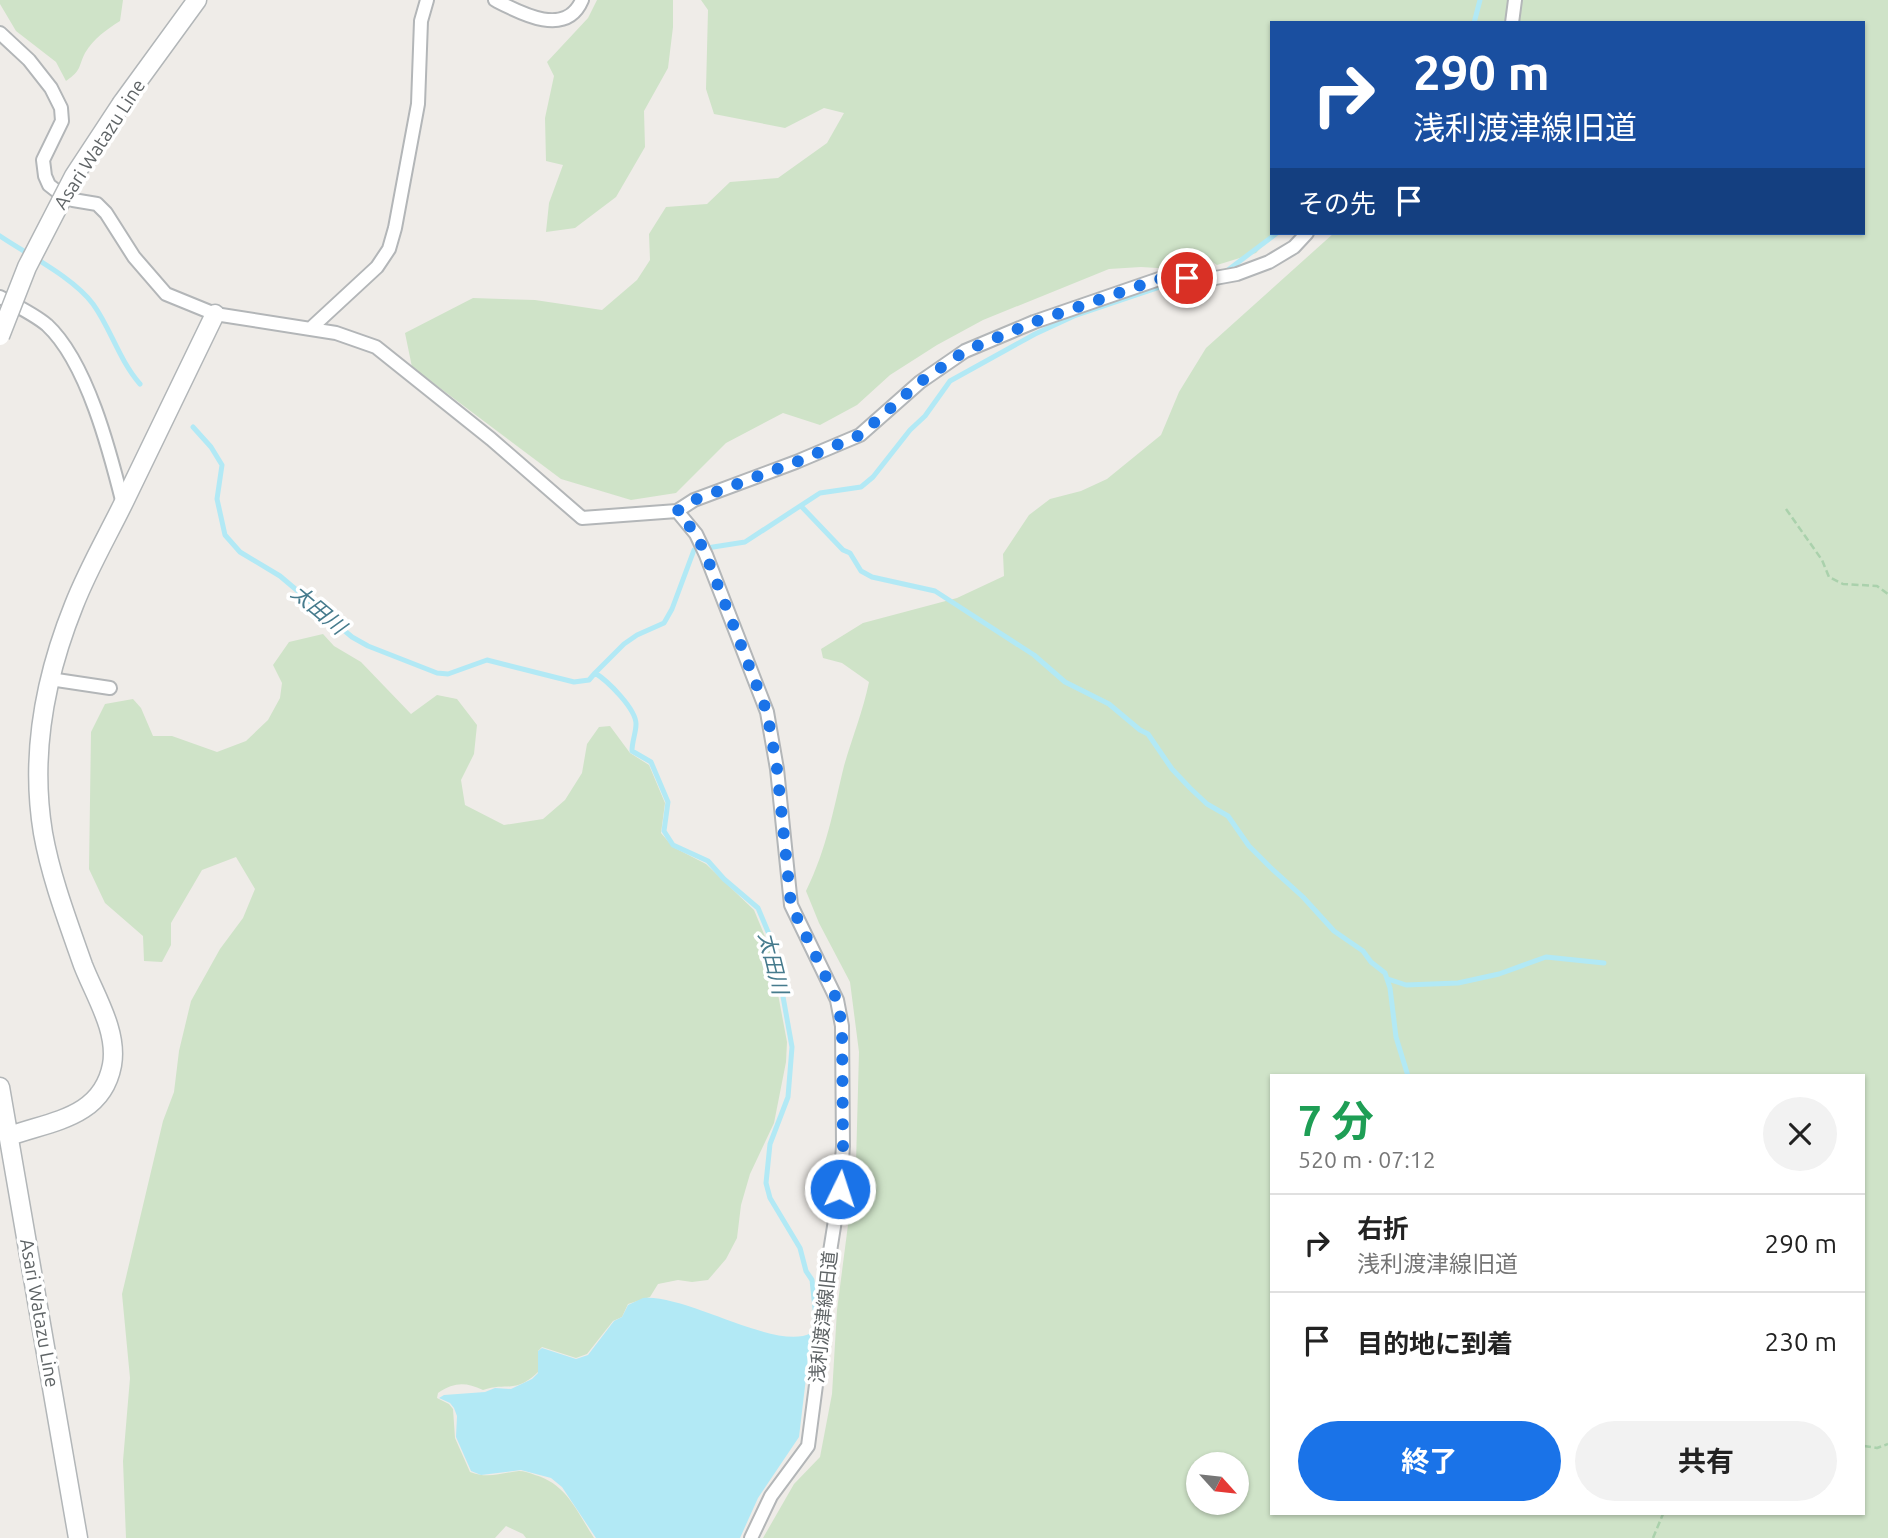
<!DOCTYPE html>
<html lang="ja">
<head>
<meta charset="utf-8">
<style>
	body { margin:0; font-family:Ubuntu,"Noto Sans JP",sans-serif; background:#f2f2f2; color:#222; height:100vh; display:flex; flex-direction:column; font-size:26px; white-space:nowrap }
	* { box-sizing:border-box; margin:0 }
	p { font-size:23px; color:#767676 }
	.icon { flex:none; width:38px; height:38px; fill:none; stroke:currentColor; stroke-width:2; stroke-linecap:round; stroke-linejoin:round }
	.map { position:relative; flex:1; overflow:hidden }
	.panel { position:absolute; left:1270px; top:1074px; width:595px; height:441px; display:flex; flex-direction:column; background:#fff; border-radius:0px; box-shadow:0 2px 5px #0004 }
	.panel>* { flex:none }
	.hud { position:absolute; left:1270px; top:21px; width:595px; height:214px; border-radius:0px; box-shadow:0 2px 5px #0004; background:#1a4fa0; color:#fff; overflow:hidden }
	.needle { width:46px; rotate:117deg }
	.fabs { position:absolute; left:1186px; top:1452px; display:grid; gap:14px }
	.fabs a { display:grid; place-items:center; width:63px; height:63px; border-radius:50%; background:#fff; box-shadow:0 2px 5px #0004; font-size:35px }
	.pin { position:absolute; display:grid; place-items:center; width:60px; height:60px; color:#fff; margin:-30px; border:4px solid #fff; border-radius:50%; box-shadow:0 2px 7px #0007 }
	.me { position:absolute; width:77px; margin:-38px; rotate:4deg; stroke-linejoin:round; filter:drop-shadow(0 0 5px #0008) }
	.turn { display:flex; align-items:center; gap:24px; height:147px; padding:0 28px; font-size:32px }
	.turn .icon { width:91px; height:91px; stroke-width:2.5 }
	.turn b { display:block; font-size:49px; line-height:60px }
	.then { display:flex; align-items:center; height:66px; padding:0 28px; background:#0003; gap:14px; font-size:26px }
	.round { display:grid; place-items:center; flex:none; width:74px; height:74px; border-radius:37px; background:#f2f2f2 }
	.headline { display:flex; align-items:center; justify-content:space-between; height:119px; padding:0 28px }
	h1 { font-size:42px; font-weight:700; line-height:52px; color:#1e9e55 }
	.primary-button { display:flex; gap:14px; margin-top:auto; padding:14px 28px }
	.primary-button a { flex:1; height:80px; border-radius:42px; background:#1a73e8; color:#fff; font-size:28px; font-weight:700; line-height:80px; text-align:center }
	.primary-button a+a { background:#f2f2f2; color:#222 }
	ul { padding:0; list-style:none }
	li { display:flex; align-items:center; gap:21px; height:98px; padding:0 28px; border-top:2px solid #e0e0e0 }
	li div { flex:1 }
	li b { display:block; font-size:26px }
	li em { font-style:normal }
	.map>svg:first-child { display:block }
</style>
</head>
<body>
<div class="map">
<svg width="1888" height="1538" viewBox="0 0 1888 1538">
	<rect width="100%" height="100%" fill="#efece8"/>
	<!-- green -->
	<path fill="#cfe3c8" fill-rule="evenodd" d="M0,0H123L120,21C106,30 94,38 85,53C78,67 82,70 66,81L56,62L16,31L0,4Z
		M597,0H673V27L668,68L644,111L645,147L616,197L575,228L546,232L549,203L563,165L546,161L545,118L554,76L547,62L588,18Z
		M701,0H1888V1538H763L794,1484L820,1457L832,1394L837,1310L856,1163L859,1052L850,982L819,923L806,891C827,848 833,811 844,766C852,738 863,711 869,682L842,663L823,658L821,649L863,623L957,598L1004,576L1003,554L1029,515L1050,499L1081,491L1107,479L1161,435L1179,392L1206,348L1334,233H1864V23H1272V233H1274L1256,253L1217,265L1195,250L1173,269L1141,267L1109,269L983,320L937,345L890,375L857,405L820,425L783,413L726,443L676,493L631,500L561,479L412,367L405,333L473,298L535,300L602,310L637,280L650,260L649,234L666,207L707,204L730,182L778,178L827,143L844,113L824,108L785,128L714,114L706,89L708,10ZM1272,1076H1864V1514H1272ZM1199,1465H1237V1503H1199Z
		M323,634L334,646L361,662L411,714L437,695L457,699L477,725L474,754L461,780L465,805L504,825L543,819L565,800L582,773L587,744L599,727L610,726L630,753L649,765L665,803L661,833L673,847L706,864L754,910L769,946L787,1042L786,1062L774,1123L750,1174L741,1205L737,1238L726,1259L708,1280L692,1282L678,1280L658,1284L650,1297L628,1304L622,1317L613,1321L587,1354L576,1358L542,1347L538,1351V1372C515,1394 508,1382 483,1390C465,1382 455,1382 438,1393L437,1398L449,1404L453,1409L455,1438L470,1472C488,1479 501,1473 519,1471C524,1471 530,1473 535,1475C567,1484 577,1512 594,1538H526L523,1534L506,1526L495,1538H126L123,1461L130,1378L122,1294L163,1121L174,1092L179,1051L191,1001L220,949L243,918L255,889L236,857L202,870L171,923V945L162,962L144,961L143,936L105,903L89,869L91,732L105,704L133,699L141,708L153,736H172L217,752L246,741L268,720L280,698L282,683L273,665L289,642Z"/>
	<!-- water -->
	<path fill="#b2e9f5" d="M643,1298C687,1294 777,1352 811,1333L813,1312L818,1314V1332L814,1334L808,1361L799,1437L758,1498L740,1538H596L562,1487L551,1478L521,1470L481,1475L471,1471L456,1437L457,1416L454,1408L450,1403L439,1398L444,1395L485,1392L495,1388L511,1389L532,1379L538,1373V1351L542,1348L576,1359L588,1355L614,1321L622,1317L628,1305Z"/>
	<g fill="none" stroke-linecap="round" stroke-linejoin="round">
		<!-- stream -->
		<path stroke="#b2e9f5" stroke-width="5" d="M1474,23L1480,0
			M0,236C28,255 73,277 93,304C111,329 119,360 140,384
			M1224,273L1277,233
			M193,427L211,447L222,465L217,499L225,535L240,552L280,576L352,637L368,646L437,673L448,674L487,660L574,682L589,680L595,673C608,681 636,709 636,724C636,733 632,741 632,751L651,762L668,802L664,831L673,845L708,861L724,879L758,908L774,946L792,1047L788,1097L770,1144L766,1183L770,1198L800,1248L806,1271L812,1280L816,1318
			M801,506L843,550L850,553L861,571L872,577L935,591L1034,655L1065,682L1109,704L1140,730L1148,734L1172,769L1190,788L1207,804L1228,816L1249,846L1270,867L1303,897L1334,931L1363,951L1371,962L1385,973L1390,988L1396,1037L1408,1076
			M595,673L624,644L637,635L664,623L672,609L694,550L745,542L820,493L861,487L873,477L910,430L925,416L950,381L1035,334L1074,316L1163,286L1203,287L1213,281
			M1388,979L1406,985L1458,983L1499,974L1546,957L1604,963"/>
		<defs>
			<path id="minor" d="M495,0C520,13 566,38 582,0
				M1512,23L1515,0
				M0,33L29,60L51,88L61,108L62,121L43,160L45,176L49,185L58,192L73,200L97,204L106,213L134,257L166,294L215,314L336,333L376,347L491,439L582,518L677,511L694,500L796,462L860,435L920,382L965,351L1034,322L1159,279L1215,278L1237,274L1269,262L1294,247L1307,233
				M0,297C15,305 34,314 47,325C87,362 110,452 123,504
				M310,329L377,267L389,249L395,228L418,104L421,21L427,0
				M677,511L696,534L706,555L767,712L777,769L791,905L837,1000L842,1026L843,1146L840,1189L828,1264L822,1339L808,1446L771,1496L751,1538
				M50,679L110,688"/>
			<path id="secondary" d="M122,103L197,0
				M0,1087L78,1538
				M10,1136C51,1121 102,1118 112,1065C118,1031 95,996 83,965C68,922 51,878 43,833C30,755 45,677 74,605C88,569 108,535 125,500C155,438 185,376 215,314"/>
		</defs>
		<!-- minor casing -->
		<use href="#minor" stroke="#b3b6b8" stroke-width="16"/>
		<!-- secondary casing -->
		<use href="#secondary" stroke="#b2b6b8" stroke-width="21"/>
		<!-- path -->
		<path stroke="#aad1ac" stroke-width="2.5" stroke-dasharray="7 3.5" stroke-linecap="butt" d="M1786,509L1822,560L1829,577L1843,584L1877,586L1888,594
			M1864,1446L1877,1448L1888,1444
			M1653,1538L1663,1514"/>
		<!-- minor -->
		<use href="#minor" stroke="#fff" stroke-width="12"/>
		<!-- secondary -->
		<use href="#secondary" stroke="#fff" stroke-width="18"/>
		<defs>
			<path id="secondary-bridge" d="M0,336L27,267L74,176L122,103"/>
		</defs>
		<!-- secondary-bridge casing -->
		<use href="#secondary-bridge" stroke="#b2b6b8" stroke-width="21" stroke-linecap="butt"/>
		<!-- secondary-bridge -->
		<use href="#secondary-bridge" stroke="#fff" stroke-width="18"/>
	</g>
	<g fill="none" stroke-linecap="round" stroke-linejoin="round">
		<!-- route -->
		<path stroke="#1a73e8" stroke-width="12" stroke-dasharray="0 21.6" d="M840,1189L843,1146L842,1026L837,1000L791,905L777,769L767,712L706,555L696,534L677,511L694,500L796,462L860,435L920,382L965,351L1034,322L1159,279L1187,278"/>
	</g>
	<g text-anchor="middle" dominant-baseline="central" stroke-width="7" stroke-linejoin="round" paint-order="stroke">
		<!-- street labels -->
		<g font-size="19" fill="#5f6466" stroke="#fff">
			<text transform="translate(99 144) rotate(-57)">Asari Watazu Line</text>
			<text transform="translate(40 1313) rotate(80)">Asari Watazu Line</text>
			<text transform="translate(823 1317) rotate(-84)">浅利渡津線旧道</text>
		</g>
		<!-- water labels -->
		<g font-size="21" font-style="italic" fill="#467b8d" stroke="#fff">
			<text transform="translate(319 609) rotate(40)">太田川</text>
			<text transform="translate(774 963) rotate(76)">太田川</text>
		</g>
	</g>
</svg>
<div class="fabs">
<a><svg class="needle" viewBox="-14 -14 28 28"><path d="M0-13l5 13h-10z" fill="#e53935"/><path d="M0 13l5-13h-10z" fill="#767676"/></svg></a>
</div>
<div class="pin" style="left:1187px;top:278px;background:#d93025"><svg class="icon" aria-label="arrive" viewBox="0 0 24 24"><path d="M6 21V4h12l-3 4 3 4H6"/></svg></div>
<svg class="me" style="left:840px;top:1189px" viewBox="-20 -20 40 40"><circle r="17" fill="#1a73e8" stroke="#fff" stroke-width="3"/><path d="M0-11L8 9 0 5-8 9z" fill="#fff"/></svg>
<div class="hud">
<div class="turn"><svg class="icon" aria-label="right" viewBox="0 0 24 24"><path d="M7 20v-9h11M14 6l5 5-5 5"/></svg><div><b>290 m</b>浅利渡津線旧道</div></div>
<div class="then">その先<svg class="icon" aria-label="arrive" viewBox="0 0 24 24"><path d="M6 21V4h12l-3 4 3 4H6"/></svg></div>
</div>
<section class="panel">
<div class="headline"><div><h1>7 分</h1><p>520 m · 07:12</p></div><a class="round"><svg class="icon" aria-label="close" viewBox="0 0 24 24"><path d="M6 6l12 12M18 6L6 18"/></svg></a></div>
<ul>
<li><svg class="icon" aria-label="right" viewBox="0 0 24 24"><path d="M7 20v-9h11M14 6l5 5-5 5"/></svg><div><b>右折</b><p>浅利渡津線旧道</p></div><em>290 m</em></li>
<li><svg class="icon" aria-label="arrive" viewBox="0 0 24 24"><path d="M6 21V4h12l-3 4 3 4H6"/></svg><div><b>目的地に到着</b></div><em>230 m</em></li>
</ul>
<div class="primary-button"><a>終了</a><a>共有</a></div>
</section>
</div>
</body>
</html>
